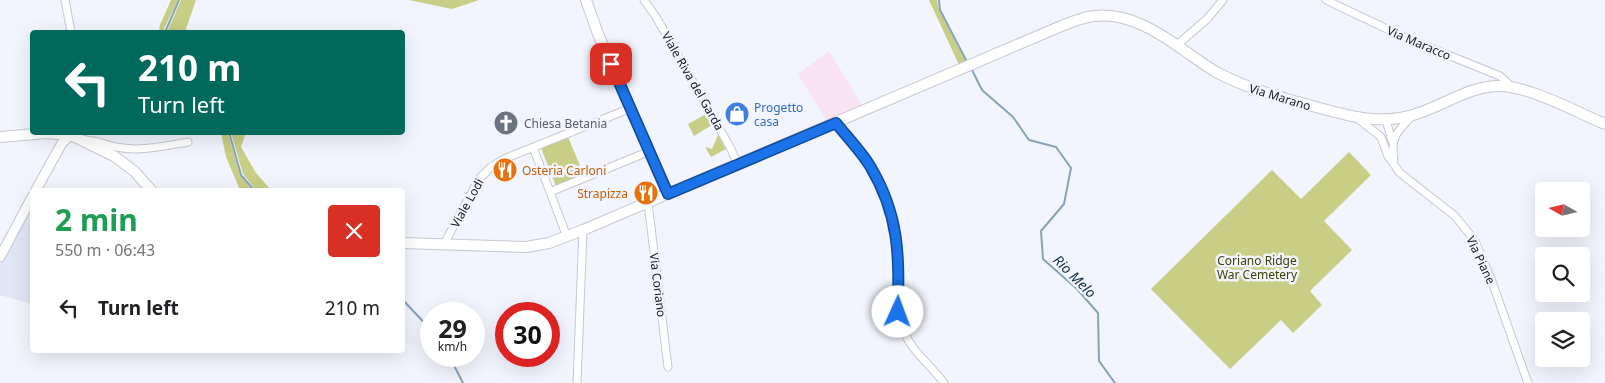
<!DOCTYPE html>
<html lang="en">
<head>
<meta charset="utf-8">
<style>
	body { margin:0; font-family:"Noto Sans",sans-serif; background:#f6f6f6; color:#202124; height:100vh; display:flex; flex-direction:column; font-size:19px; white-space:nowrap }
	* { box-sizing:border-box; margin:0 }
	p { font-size:16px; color:#757577 }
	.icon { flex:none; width:28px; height:28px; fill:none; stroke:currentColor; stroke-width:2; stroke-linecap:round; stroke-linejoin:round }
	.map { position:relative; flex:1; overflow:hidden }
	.side { position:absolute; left:30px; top:188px; width:375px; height:165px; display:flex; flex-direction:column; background:#fff; border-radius:5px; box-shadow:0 5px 20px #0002 }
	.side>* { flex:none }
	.hud { position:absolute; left:30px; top:30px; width:375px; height:105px; border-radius:5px; box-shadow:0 5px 20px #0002; background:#00695c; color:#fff; overflow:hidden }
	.needle { width:32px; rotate:278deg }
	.buttons { position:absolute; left:1535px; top:182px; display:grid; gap:10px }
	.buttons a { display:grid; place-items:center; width:55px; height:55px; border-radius:5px; background:#fff; box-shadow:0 5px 20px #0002; font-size:25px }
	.speed { position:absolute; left:420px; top:302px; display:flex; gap:10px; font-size:25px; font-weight:700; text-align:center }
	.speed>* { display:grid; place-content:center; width:65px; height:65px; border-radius:50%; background:#fff; box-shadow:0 5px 20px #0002; line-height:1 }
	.speed small { font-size:12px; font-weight:400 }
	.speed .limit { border:8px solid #d22; background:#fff; color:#111 }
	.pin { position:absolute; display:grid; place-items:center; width:42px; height:42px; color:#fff; margin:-21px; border-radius:10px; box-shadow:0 2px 8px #0006 }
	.me { position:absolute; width:55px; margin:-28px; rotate:2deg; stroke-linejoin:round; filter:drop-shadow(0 0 4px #0008) }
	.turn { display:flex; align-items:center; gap:18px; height:105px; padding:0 25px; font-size:22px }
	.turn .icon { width:65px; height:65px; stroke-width:2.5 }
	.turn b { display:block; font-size:35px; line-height:42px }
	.round { display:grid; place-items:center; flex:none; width:52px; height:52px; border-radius:5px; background:#f6f6f6 }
	.summary { display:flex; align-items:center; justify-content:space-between; height:85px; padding:0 25px }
	h1 { font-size:30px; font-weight:700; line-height:38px; color:#1e9e55 }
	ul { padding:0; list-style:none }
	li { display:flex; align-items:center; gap:15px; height:70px; padding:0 25px }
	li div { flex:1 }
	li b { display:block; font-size:19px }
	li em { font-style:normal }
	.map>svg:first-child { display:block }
</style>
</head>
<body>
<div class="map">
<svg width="1605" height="383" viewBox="0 0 1605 383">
	<rect width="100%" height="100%" fill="#f2f4fe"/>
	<!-- built -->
	<path fill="#e1e6f6" d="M32,206V304L0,295V265Z"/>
	<!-- industrial -->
	<path fill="#f9e3f1" d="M829,51L863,107L828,123L798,74Z"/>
	<!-- green -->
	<path fill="#c8ce85" d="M171,0H178L164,29L165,32H159L160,25Z
		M181,0H196L185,32H168V30Z
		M409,0H479L452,9Z
		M929,0H937L939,10L967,64L960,67Z
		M706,114L712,125L694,136L688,124Z
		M221,133H228L240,175L252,190H240L226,157Z
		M231,133H244L245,135L241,147L256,173L271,190H256L243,174Z
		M718,135L726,149L711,157L705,147L712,149Z
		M568,137L584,175L556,186L541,148Z
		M1349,152L1371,175L1324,221L1352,250L1310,291L1322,305L1293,333L1281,320L1230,369L1151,289L1272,170L1301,199Z"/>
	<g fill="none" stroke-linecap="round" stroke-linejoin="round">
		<!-- stream -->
		<path stroke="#86a3b9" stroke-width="2" d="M939,0L940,10L967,62
			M167,32L166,30L179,0
			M971,68L982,90L1013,117L1029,140L1056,147L1071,168L1064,204L1041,231L1043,259L1077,289L1098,313L1099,361L1115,383
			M229,132L241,175L254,190
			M402,299L431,330
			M449,356L463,383"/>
		<defs>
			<path id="minor" d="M65,0L71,32
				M644,0L656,17L730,147L738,165
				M1326,0L1406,38L1500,76L1511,86
				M1177,45L1207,19L1223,0
				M1357,118L1381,137L1388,156L1400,173L1455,216L1475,241L1491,279L1528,383
				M1386,120L1392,141
				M836,123C863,157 890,189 896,233C898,244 898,256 898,268C900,290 895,311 904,332C913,353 931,365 944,383
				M85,140C96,140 106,145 116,147C140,152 165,146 188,142
				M533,147L567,237
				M1394,160C1390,137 1397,132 1412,116
				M550,192L650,151
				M648,203L668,367
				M444,244L479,179L491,167L504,159L631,108
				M577,383L583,230"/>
			<path id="tertiary" d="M36,190L62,143L71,135
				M0,257L32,197"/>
			<path id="secondary" d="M586,0L598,34L668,194
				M0,137L46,133L71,135L114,156L134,171L151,190
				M402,243L526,247L549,243L583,230L1059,27C1071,22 1083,17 1095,16C1128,12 1160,33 1185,51C1195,58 1206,66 1216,72C1248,89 1282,98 1316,107C1348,116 1380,125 1413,115C1442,107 1468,86 1499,86C1530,86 1576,112 1605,124"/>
		</defs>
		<!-- minor casing -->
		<use href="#minor" stroke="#c5c8d1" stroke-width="9"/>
		<!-- tertiary casing -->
		<use href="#tertiary" stroke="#c5c8d1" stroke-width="11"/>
		<!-- secondary casing -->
		<use href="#secondary" stroke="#c5c8d1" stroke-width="12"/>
		<!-- minor -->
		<use href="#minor" stroke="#fff" stroke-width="7"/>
		<!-- tertiary -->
		<use href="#tertiary" stroke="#fff" stroke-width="9"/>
		<!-- secondary -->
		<use href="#secondary" stroke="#fff" stroke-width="10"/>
	</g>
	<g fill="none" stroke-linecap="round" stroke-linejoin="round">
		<defs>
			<path id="route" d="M611,64L668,194L836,123C847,137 861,151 870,166C900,216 899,256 898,312"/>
		</defs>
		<!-- route casing -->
		<use href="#route" stroke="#114b97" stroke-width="12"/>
		<!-- route -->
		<use href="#route" stroke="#1a73e8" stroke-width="9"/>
	</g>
	<!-- icons -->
	<defs>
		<symbol id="shop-disc" viewBox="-11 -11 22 22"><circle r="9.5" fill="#3f7fe0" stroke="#f2f4fe"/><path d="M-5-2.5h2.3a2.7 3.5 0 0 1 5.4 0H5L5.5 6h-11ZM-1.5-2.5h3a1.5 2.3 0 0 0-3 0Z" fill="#fff"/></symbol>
		<symbol id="church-disc" viewBox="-11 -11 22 22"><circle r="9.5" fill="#6b7280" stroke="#f2f4fe"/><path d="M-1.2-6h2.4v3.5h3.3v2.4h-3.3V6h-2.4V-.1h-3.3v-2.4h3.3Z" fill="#fff"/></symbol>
		<symbol id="restaurant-disc" viewBox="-11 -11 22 22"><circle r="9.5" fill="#e8710a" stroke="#f2f4fe"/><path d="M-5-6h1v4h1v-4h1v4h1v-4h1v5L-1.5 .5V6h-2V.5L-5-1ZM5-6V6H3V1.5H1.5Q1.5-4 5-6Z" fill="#fff"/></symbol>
	</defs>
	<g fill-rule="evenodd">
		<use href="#shop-disc" x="723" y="100" width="28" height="28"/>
		<use href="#church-disc" x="492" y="109" width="28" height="28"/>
		<use href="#restaurant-disc" x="491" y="156" width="28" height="28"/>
		<use href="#restaurant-disc" x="632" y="179" width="28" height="28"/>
	</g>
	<g text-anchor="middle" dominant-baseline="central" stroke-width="5" stroke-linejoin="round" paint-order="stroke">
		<!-- street labels -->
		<g font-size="12" fill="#191a1d" stroke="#f2f4fe">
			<text transform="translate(1419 43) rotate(23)">Via Maracco</text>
			<text transform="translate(693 81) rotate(60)">Viale Riva del Garda</text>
			<text transform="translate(1280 97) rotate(17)">Via Marano</text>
			<text transform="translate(467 203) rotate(-61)">Viale Lodi</text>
			<text transform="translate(1481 260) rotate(65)">Via Piane</text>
			<text transform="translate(658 285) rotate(83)">Via Coriano</text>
		</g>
		<!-- shop labels -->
		<g font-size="12" fill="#366cbe" stroke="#f2f4fe" text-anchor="start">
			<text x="754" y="107">Progetto<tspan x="754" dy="14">casa</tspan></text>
		</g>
		<!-- worship labels -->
		<g font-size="12" fill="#5b616d" stroke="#f2f4fe" text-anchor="start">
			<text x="524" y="123">Chiesa Betania</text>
		</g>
		<!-- food labels -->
		<g font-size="12" fill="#c56008" stroke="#f2f4fe" text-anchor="start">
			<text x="522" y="170">Osteria Carloni</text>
			<text x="628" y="193" text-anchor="end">Strapizza</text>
		</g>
		<!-- park labels -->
		<g font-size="12" fill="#3f4204" stroke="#f2f4fe">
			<text x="1257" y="260">Coriano Ridge<tspan x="1257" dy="14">War Cemetery</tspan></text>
		</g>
		<!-- water labels -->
		<g font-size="14" font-style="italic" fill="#153348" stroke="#f2f4fe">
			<text transform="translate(1075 276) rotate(45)">Rio Melo</text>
		</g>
	</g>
</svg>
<div class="buttons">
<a><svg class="needle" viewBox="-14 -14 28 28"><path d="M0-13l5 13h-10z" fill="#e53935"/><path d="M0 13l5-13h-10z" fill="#757577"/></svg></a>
<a><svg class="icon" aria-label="search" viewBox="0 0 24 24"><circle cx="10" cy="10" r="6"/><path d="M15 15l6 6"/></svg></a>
<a><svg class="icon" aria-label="layers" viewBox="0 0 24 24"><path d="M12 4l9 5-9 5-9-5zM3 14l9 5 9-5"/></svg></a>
</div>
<div class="speed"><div>29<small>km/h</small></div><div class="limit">30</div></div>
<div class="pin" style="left:611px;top:64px;background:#d93025"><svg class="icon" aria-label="arrive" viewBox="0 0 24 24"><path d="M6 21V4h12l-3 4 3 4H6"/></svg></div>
<svg class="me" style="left:898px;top:312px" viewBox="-20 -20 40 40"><circle r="19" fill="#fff"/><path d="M0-13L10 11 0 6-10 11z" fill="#1a73e8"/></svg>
<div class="hud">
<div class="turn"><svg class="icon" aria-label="left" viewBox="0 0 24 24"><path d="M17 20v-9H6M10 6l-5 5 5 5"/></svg><div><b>210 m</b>Turn left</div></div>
</div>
<section class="side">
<div class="summary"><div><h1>2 min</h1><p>550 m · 06:43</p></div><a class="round" style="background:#d93025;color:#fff"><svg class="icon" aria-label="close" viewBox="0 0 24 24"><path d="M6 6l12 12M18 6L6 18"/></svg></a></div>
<ul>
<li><svg class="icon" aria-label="left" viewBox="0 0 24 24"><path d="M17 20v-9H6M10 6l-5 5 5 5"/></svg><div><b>Turn left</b></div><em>210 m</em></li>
</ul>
</section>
</div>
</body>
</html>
